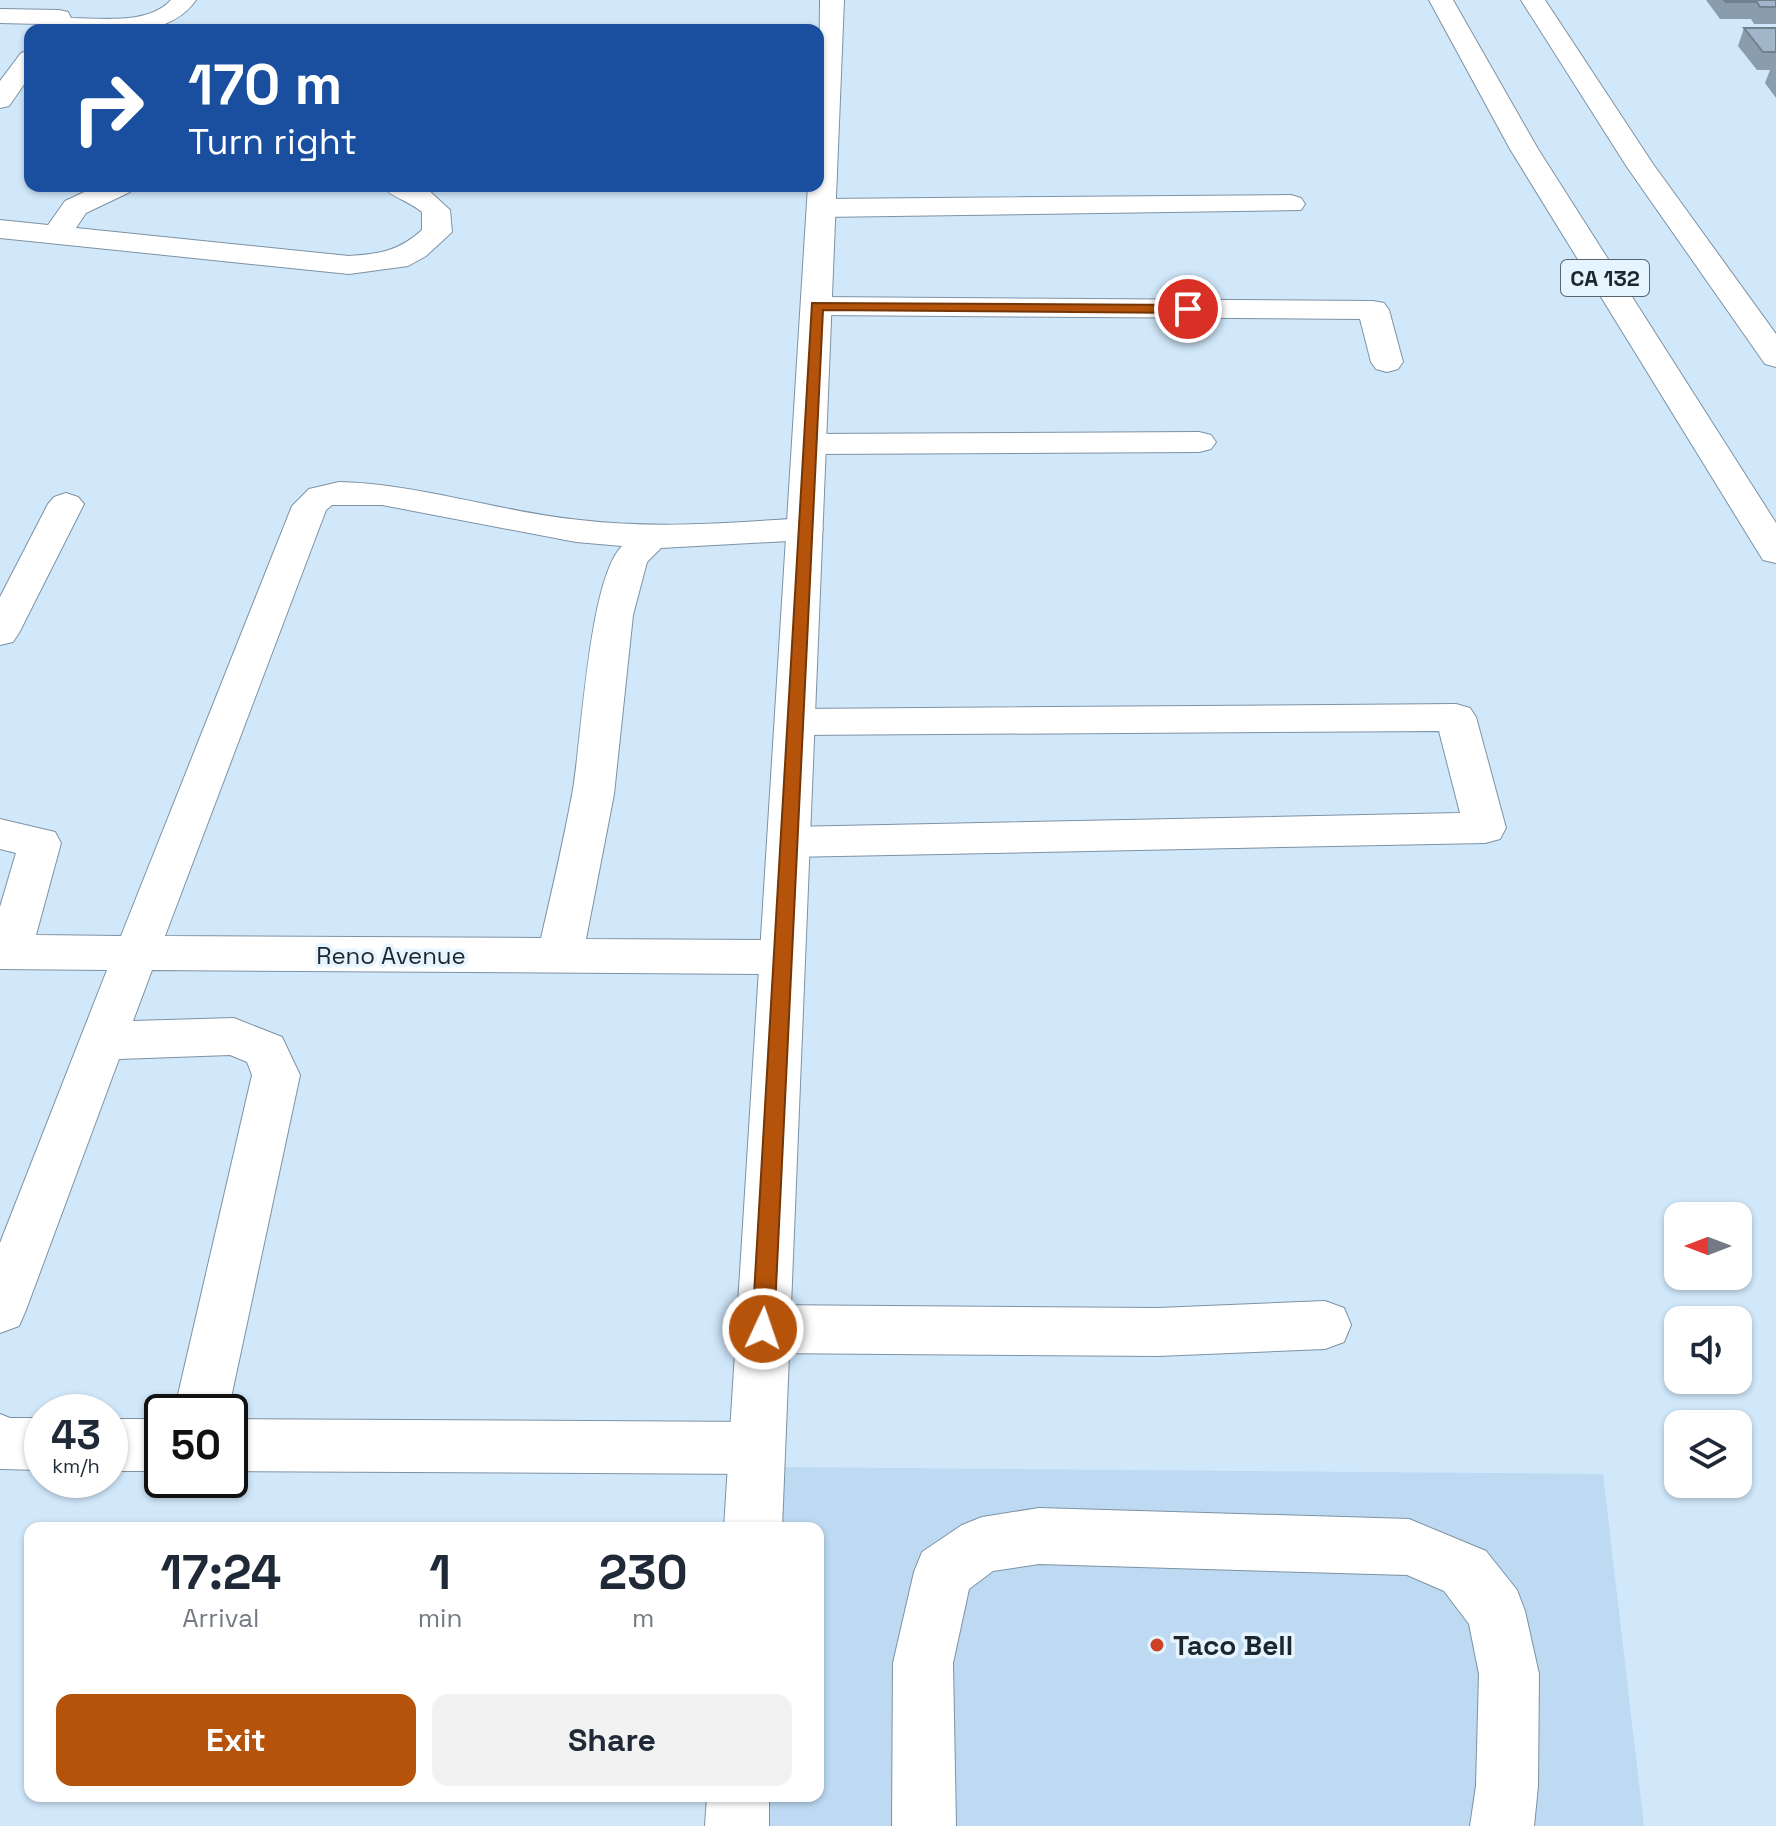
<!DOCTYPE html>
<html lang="en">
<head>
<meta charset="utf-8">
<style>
	body { margin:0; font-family:"Space Grotesk",sans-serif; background:#f2f2f3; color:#1f2937; height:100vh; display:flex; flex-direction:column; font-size:30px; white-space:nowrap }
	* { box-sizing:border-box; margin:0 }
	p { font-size:26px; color:#747a83 }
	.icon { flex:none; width:44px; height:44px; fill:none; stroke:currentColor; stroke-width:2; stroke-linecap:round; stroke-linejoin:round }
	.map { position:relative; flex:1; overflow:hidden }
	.drawer { position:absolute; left:24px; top:1522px; width:800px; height:280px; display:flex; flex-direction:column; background:#fff; border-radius:16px; box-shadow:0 2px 6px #0004 }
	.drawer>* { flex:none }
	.top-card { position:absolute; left:24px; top:24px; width:800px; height:168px; border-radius:16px; box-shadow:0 2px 6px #0004; background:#1a4fa0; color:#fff; overflow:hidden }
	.needle { width:52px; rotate:270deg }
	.fabs { position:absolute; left:1664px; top:1202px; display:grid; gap:16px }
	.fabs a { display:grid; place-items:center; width:88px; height:88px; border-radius:16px; background:#fff; box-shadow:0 2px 6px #0004; font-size:40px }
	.speed { position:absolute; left:24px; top:1394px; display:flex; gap:16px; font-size:40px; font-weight:700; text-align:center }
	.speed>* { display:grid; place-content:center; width:104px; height:104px; border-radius:50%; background:#fff; box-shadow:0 2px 6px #0004; line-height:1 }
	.speed small { font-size:20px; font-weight:400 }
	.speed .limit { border:4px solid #111; border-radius:12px; background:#fff; color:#111 }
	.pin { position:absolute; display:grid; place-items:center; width:68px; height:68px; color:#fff; margin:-34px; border:4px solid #fff; border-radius:50%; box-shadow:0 2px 8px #0007 }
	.me { position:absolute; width:88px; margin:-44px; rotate:3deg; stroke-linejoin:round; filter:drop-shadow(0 0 6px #0008) }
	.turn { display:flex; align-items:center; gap:28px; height:168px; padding:0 32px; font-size:36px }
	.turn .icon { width:104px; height:104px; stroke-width:2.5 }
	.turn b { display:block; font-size:56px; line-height:68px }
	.eta { display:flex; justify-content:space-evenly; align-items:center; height:136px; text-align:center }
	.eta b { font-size:48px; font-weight:800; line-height:56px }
	.primary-button { display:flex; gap:16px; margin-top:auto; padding:16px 32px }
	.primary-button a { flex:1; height:92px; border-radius:16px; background:#b45309; color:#fff; font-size:32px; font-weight:800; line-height:92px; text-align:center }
	.primary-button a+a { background:#f2f2f3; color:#1f2937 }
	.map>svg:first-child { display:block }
</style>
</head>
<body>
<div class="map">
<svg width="1776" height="1826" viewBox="0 0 1776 1826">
	<rect width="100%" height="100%" fill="#d1e8fb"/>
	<!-- built -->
	<path fill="#bddaf2" d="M781,1467L1603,1474L1644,1826H769L770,1796H818V1528H779Z"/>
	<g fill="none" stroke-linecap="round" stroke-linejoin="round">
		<defs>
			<path id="minor" d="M171,0H196C165,45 91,30 44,30L41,24L0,23V9L59,10L68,12L71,18C102,18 148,25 171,0Z
				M30,50V76L9,106L0,108V81L21,53Z
				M97,186H134L130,192L86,213L76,228L349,256C379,254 399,251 422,230V212C409,201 389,196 382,186H424L450,210L452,232L426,256L408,266L349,274L0,238V220L48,225L65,201Z
				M1291,195L1301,198L1305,204L1301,210L822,217L812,214L808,208L812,202L822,199Z
				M817,297L1373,301L1384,303L1389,310L1403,362L1398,369L1387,372L1376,369L1371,362L1360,319L817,315L806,313L801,306L806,299Z
				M1199,432L1211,435L1216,442L1211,449L1199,452L809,454L797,451L792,444L797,437L809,434Z
				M339,482C421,484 499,512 580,520C656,529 729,523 805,518L818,521L823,529L818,537L805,540L661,548L647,562L633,615L614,794L586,939L783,940L799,945L805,957L799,969L783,974L152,970L133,1021L234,1018L282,1037L300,1075L228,1412H174L252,1075L247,1062L230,1055L119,1059L26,1310L19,1326L0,1333V1243L107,970L0,969V907L16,853L0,849V819L55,832L61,843L36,935L121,936L292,506L309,489ZM332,505H382L576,542L622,546C588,580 582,742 572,795C563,843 552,891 541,938L165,936L326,510Z
				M66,493L78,497L84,504L19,633L13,642L0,645V597L48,504L54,497Z
				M1456,704L1470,708L1476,717L1506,828L1500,839L1485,843L789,857L774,853L768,842L774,831L789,827L1460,813L1439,731L795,735L781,732L775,722L781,712L795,709Z
				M1325,1301L1344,1308L1351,1325L1344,1342L1325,1349L1158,1356L763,1353L744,1346L737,1329L744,1312L763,1305L1158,1308Z
				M0,1414L10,1418H42V1470L0,1469Z
				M110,1419H162V1471H110Z
				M230,1419L757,1422L777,1430L785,1448L777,1466L757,1474L230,1471Z
				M1039,1508L1409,1519L1486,1551L1517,1590L1525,1611L1539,1674L1538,1786L1534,1826H1470L1476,1786L1479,1674L1469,1624L1444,1591L1407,1575L1039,1564L993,1571L969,1589L953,1663L956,1826H892L893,1663L914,1572L922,1552L962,1525L982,1517Z"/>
			<path id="major" d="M820,0H844L782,1528H724L808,186H818Z
				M707,1796H769V1826H705Z"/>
			<path id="highway" d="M1429,0H1453L1538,149L1776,523V563L1763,560L1758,552L1510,149Z
				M1521,0H1545L1653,164L1776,334V367L1765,364L1627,167Z"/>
		</defs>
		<!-- minor casing -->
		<use href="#minor" stroke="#7d92a4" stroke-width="2"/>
		<!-- major casing -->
		<use href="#major" stroke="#7d92a4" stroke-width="2"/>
		<!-- highway casing -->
		<use href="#highway" stroke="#7d92a4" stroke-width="2"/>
		<!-- minor -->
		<use href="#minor" fill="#fff" fill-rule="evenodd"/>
		<!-- major -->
		<use href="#major" fill="#fff" fill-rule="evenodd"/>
		<!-- highway -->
		<use href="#highway" fill="#fff" fill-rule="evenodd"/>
	</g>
	<!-- wall -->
	<path fill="#8a9dad" d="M1706,0H1776V24H1754L1751,19H1720Z
		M1744,28H1776V98L1765,83L1770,70H1757L1738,46Z"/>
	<!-- building -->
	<path fill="#a1b7c9" stroke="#71808d" stroke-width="2" d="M1724,0H1776V7H1760L1757,2H1726Z
		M1744,28H1776V52H1763Z"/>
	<!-- route -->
	<path fill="#b45309" stroke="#753606" stroke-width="2" d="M812,303L1188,305L1194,309L1188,313L823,310L774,1329L771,1336L763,1339L755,1336L752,1329Z"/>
	<!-- markers -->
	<circle fill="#ce4328" stroke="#e6f4ff" stroke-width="3" cx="1157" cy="1645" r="8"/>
	<g text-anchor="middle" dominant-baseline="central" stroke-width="7" stroke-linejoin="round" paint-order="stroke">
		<!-- shield labels -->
		<rect fill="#e6f4ff" stroke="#5a646c" stroke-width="2" x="1561" y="260" width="88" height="36" rx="6"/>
		<g font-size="22" font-weight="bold" fill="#1e262d">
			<text x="1605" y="278">CA 132</text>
		</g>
		<!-- street labels -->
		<g font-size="24" fill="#1e262d" stroke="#e6f4ff">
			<text x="391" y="955">Reno Avenue</text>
		</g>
		<!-- near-poi labels -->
		<g font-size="28" font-weight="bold" fill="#1e262d" stroke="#e6f4ff" text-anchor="start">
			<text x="1173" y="1645">Taco Bell</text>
		</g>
	</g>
</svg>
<div class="fabs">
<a><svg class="needle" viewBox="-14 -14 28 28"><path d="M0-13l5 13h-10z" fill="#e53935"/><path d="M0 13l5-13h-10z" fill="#747a83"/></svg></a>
<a><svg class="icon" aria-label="sound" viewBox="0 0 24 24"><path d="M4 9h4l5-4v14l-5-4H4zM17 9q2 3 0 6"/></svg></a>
<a><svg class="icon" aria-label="layers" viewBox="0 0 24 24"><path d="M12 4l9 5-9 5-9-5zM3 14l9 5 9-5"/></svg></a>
</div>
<div class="speed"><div>43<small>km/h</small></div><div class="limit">50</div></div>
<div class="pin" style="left:1188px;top:309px;background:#d93025"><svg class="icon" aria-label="arrive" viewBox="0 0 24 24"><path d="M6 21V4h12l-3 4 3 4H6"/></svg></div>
<svg class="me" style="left:763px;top:1329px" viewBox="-20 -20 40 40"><circle r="17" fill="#b45309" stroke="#fff" stroke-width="3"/><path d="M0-11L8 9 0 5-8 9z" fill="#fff"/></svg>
<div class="top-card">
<div class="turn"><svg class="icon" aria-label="right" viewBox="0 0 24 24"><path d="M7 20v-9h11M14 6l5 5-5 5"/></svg><div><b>170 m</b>Turn right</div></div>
</div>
<section class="drawer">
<div class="eta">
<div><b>17:24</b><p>Arrival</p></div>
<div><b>1</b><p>min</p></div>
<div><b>230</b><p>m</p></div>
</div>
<div class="primary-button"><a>Exit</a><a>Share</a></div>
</section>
</div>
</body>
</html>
